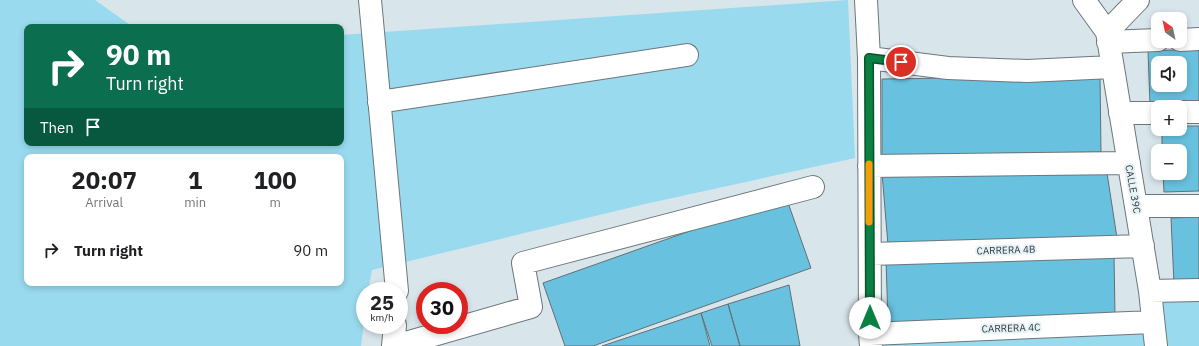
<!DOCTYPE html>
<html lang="en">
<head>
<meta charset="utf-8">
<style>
	body { margin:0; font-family:"IBM Plex Sans",sans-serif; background:#f2f2f2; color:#202124; height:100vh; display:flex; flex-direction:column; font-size:15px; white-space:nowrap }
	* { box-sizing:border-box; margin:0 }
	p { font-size:13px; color:#757577 }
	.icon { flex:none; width:22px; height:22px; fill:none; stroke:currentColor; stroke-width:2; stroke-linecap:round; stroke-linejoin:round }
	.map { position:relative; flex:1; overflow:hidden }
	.drawer { position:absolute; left:24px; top:154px; width:320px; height:132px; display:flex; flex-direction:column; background:#fff; border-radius:8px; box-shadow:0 2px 6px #0003 }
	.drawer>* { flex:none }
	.guide { position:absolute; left:24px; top:24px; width:320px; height:122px; border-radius:8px; box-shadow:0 2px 6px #0003; background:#0b6e4f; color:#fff; overflow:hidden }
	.needle { width:26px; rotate:327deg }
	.tools { position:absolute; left:1151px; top:12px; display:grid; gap:8px }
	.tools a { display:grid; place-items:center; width:36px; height:36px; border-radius:8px; background:#fff; box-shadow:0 2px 6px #0003; font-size:20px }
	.speed { position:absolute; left:356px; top:282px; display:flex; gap:8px; font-size:20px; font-weight:700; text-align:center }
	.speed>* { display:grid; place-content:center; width:52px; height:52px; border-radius:50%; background:#fff; box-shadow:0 2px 6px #0003; line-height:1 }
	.speed small { font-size:10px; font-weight:400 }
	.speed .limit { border:6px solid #d22; background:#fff; color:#111 }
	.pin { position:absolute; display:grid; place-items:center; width:34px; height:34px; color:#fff; margin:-17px; border:2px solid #fff; border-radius:50%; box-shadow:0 1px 4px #0007 }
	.me { position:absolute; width:44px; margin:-22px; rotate:0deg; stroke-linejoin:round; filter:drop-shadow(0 0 3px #0008) }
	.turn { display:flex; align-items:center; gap:14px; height:84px; padding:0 16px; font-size:18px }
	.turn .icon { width:52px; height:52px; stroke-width:2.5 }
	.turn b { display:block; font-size:28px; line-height:34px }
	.then { display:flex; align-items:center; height:38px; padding:0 16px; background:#0003; gap:8px; font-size:15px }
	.eta { display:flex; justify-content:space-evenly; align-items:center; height:68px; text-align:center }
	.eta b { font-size:24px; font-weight:800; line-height:28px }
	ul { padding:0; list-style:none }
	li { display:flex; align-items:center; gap:12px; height:56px; padding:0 16px }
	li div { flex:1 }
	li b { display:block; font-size:15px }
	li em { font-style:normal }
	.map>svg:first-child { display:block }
</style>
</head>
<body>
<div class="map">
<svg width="1199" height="346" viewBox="0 0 1199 346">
	<rect width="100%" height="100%" fill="#d8e5ea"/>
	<!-- green -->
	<path fill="#99daef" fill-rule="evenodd" d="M0,0H95L133,27H27V143H341V35L848,0L855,158L645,204L372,270L368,291H365V315L361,346H0ZM27,157H341V283H27Z
		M1199,301V346H1163L1162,302Z
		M1152,324L1155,346H882V341Z"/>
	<!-- building -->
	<path fill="#68c1de" stroke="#637074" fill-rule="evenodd" d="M1199,49V101L1150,104L1148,51ZM1158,63H1180V85H1158Z
		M1100,76L1101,152L882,155V79Z
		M1180,126H1199V191L1164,192L1163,173H1180V151H1162V129H1180Z
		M882,173H1107L1117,238L888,245Z
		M786,197L811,268L593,346H565L543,283Z
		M1199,217V282L1174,284L1171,218Z
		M1114,253L1115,317L888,323L886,259Z
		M789,285L800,346H740L728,304Z
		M728,304L740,346H712L701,313Z
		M701,313L710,346H602Z"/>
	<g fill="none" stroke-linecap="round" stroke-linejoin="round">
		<defs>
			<path id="minor" d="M370,0L397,291
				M866,0L869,58L870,334L871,346
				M1084,0L1107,32L1150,291L1156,346
				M1107,32L1138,0
				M1180,40L1199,39
				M1108,42L1158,40
				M869,58L948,68L1027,71L1112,67
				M379,102L687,55
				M1180,112H1199
				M1120,113H1158
				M869,166L1129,163
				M1136,206H1199
				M870,254L1143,246
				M1150,291L1199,290
				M870,334L1153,322
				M393,346L395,325
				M395,346L531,307L523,263L813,187"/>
		</defs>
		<!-- minor casing -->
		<use href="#minor" stroke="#6b777b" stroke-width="24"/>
		<!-- minor -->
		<use href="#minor" stroke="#fff" stroke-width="22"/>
	</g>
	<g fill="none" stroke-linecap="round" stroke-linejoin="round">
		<defs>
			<path id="route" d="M870,318L869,58L901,62"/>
		</defs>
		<!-- route casing -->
		<use href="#route" stroke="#07532c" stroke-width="10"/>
		<!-- route -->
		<use href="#route" stroke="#0b8043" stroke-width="7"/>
		<!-- slow -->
		<path stroke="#f59e0b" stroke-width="7" d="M869,164V222"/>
	</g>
	<g text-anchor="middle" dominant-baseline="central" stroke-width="4" stroke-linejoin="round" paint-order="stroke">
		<!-- street labels -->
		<g font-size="10" fill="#313638" stroke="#e5f3f8">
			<text transform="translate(1133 189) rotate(80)">CALLE 39C</text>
			<text transform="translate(1006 250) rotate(-2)">CARRERA 4B</text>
			<text transform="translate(1011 328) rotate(-2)">CARRERA 4C</text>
		</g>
	</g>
</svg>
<div class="tools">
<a><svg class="needle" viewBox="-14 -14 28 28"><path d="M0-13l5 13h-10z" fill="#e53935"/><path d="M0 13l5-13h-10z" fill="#757577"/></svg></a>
<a><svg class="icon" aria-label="sound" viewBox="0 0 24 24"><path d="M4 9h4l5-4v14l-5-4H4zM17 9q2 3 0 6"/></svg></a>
<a>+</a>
<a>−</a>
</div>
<div class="speed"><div>25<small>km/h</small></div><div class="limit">30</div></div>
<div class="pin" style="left:901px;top:62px;background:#d93025"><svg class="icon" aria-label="arrive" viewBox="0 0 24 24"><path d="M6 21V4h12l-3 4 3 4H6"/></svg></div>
<svg class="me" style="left:870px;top:318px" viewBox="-20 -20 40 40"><circle r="19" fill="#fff"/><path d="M0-13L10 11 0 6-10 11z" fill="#0b8043"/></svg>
<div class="guide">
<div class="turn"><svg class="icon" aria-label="right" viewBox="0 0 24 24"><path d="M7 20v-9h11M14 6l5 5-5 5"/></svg><div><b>90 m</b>Turn right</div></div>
<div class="then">Then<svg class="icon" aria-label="arrive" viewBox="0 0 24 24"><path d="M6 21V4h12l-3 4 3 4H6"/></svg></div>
</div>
<section class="drawer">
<div class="eta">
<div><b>20:07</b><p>Arrival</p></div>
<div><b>1</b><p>min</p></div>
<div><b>100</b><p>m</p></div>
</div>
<ul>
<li><svg class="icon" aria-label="right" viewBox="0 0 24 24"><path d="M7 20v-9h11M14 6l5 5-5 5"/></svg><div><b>Turn right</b></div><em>90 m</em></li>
</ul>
</section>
</div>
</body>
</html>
